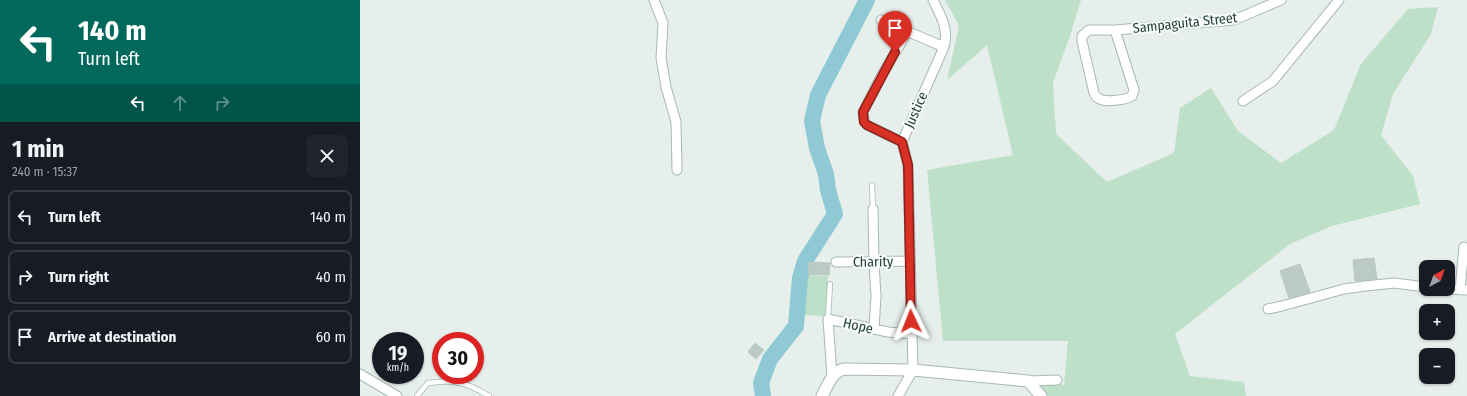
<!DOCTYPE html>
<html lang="en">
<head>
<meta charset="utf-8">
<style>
	body { margin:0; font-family:"Fira Sans Condensed",sans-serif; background:#20242c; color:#f1f3f6; height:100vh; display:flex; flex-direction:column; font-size:15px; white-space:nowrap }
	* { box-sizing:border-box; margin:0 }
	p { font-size:13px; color:#9ea1a6 }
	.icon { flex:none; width:22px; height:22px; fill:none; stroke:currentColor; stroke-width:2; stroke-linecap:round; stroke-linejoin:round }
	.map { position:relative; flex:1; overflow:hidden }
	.details { display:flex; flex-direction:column; background:#171b24; width:360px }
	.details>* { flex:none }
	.hud { background:#00695c; color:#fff; overflow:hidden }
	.needle { width:26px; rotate:41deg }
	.tools { position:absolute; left:1059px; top:260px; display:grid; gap:8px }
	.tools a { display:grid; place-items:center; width:36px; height:36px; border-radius:8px; background:#171b24; box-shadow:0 1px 3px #0004; font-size:20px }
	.speed { position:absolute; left:12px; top:332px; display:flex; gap:8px; font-size:20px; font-weight:700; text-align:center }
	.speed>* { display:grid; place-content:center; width:52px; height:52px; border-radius:50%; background:#171b24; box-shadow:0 1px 3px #0004; line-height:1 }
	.speed small { font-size:10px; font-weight:400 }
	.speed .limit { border:6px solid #d22; background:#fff; color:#111 }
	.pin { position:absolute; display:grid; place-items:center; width:34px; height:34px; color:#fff; margin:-41px -17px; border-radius:50% 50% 50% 0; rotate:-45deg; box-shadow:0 0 4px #0007 }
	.pin .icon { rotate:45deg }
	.me { position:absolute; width:44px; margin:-22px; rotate:358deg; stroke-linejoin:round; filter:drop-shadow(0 0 3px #0008) }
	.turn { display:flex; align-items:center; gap:14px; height:84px; padding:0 12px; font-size:18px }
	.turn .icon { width:52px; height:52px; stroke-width:2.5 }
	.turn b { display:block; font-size:28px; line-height:34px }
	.lanes { display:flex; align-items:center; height:38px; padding:0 12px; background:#0003; justify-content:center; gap:20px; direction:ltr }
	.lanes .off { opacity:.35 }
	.round { display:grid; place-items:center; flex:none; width:42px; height:42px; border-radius:8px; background:#20242c }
	.head { display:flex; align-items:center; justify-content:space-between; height:68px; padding:0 12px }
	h1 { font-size:24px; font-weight:700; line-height:30px }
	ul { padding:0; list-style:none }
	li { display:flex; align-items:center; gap:12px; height:54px; margin:0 8px 6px; padding:0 4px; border:2px solid #363941; border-radius:8px }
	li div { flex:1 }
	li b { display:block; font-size:15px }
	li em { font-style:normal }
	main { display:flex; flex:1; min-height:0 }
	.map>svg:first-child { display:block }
</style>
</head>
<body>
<main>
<section class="details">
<div class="hud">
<div class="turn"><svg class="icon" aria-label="left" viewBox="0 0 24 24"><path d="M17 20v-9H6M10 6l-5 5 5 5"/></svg><div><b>140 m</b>Turn left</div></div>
<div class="lanes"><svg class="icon" aria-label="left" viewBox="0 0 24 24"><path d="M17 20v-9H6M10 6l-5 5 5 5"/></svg><svg class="icon off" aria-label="ahead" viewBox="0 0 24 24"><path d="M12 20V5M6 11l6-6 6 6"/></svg><svg class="icon off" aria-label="right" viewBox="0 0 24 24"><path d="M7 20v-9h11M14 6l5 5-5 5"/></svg></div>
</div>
<div class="head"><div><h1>1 min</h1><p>240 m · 15:37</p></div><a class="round"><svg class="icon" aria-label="close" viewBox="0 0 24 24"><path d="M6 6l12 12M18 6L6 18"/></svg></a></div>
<ul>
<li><svg class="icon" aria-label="left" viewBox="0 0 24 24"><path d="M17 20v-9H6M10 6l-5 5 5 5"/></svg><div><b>Turn left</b></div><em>140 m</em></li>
<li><svg class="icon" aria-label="right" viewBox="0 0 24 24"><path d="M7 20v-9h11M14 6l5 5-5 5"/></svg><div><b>Turn right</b></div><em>40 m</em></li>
<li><svg class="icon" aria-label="arrive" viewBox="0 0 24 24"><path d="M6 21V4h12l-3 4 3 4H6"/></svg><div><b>Arrive at destination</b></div><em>60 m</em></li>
</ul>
</section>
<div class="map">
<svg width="1107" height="396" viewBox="0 0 1107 396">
	<rect width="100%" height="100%" fill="#e6efeb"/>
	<!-- green -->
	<path fill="#bfe0c8" d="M585,0H721L709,39L693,83L696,134L747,182L814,153L820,108L851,88L878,131L921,163L974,130L1001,64L1048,9L1078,7L1071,34L1033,94L1021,135L1053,176L1060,204L972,226L930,244L815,334L830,376L884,382L886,396H686L678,386L686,383L704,385L708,341H583L567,170L653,155L627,45L587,80L599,26Z
		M445,275L468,276L466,316L444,315Z"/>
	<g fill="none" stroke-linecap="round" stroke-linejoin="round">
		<!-- river -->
		<path stroke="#8ec9d4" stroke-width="16" d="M403,396L401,383L410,359L436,326L440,278L445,261L475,214L468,190L466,174L457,148L452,121L458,95L507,0"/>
	</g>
	<!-- building -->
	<path fill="#bbcac4" stroke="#b8c9c2" d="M1014,258L1017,279L995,281L993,260Z
		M449,262L470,263L469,275L448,274Z
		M940,264L950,292L929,298L920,271Z
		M395,343L404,350L396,359L388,352Z"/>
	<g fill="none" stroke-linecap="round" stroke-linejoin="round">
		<defs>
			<path id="service" d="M512,185L513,209
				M468,319L470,284
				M57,396L68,383C93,379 106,382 129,396"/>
			<path id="minor" d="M294,0L303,23L301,58L306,87L316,122L317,170
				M521,20L584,47
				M755,30L774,90L772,96C766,100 744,103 738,98C737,98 734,94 734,93L722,41V36L729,30H755L874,20L921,0
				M883,101L913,81L979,0
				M542,142L507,125L504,121L503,112L523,73L548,31
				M513,209L514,263L516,296L514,329
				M476,262L550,261
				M1088,289L1107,290
				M1100,290L1104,247
				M908,309L922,306L984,289L1005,286L1034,283L1066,287
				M0,374L37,396
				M472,376L468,319L528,332L552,334
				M668,381L697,380
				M538,396L553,370L548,165L542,142L584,47C589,29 581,16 573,0"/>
			<path id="tertiary" d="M462,396C468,385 471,374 483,369L553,370L668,381L681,396"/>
		</defs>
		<!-- service casing -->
		<use href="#service" stroke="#a8b8b2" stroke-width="6"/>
		<!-- minor casing -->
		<use href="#minor" stroke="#a8b8b2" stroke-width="11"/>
		<!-- tertiary casing -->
		<use href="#tertiary" stroke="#a8b8b2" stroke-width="13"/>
		<!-- service -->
		<use href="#service" stroke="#fff" stroke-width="4.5"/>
		<!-- minor -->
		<use href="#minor" stroke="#fff" stroke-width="9"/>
		<!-- tertiary -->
		<use href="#tertiary" stroke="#fff" stroke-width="11"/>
	</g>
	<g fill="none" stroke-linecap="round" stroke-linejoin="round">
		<defs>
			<path id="route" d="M535,52L503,112L504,122L507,125L542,142L548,165L551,321"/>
		</defs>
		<!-- route casing -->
		<use href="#route" stroke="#8d1f18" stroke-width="10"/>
		<!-- route -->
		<use href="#route" stroke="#d93025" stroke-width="7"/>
	</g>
	<g text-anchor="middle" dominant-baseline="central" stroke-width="4" stroke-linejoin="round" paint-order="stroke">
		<!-- street labels -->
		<g font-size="14" fill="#24423a" stroke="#f7fbf9">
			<text transform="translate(825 23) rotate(-6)">Sampaguita Street</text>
			<text transform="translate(556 110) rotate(-66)">Justice</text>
			<text transform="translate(513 262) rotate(-1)">Charity</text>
			<text transform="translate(498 326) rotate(13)">Hope</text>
		</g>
	</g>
</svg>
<div class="tools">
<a><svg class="needle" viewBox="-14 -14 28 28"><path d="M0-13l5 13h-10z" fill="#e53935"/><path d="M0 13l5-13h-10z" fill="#9ea1a6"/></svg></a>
<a>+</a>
<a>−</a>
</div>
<div class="speed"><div>19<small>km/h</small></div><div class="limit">30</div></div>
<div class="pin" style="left:535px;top:52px;background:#d93025"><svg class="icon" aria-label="arrive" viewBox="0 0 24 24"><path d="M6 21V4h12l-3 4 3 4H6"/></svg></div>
<svg class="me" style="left:551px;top:321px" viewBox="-20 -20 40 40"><path d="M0-17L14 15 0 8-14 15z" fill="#d93025" stroke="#fff" stroke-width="4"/></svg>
</div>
</main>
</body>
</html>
